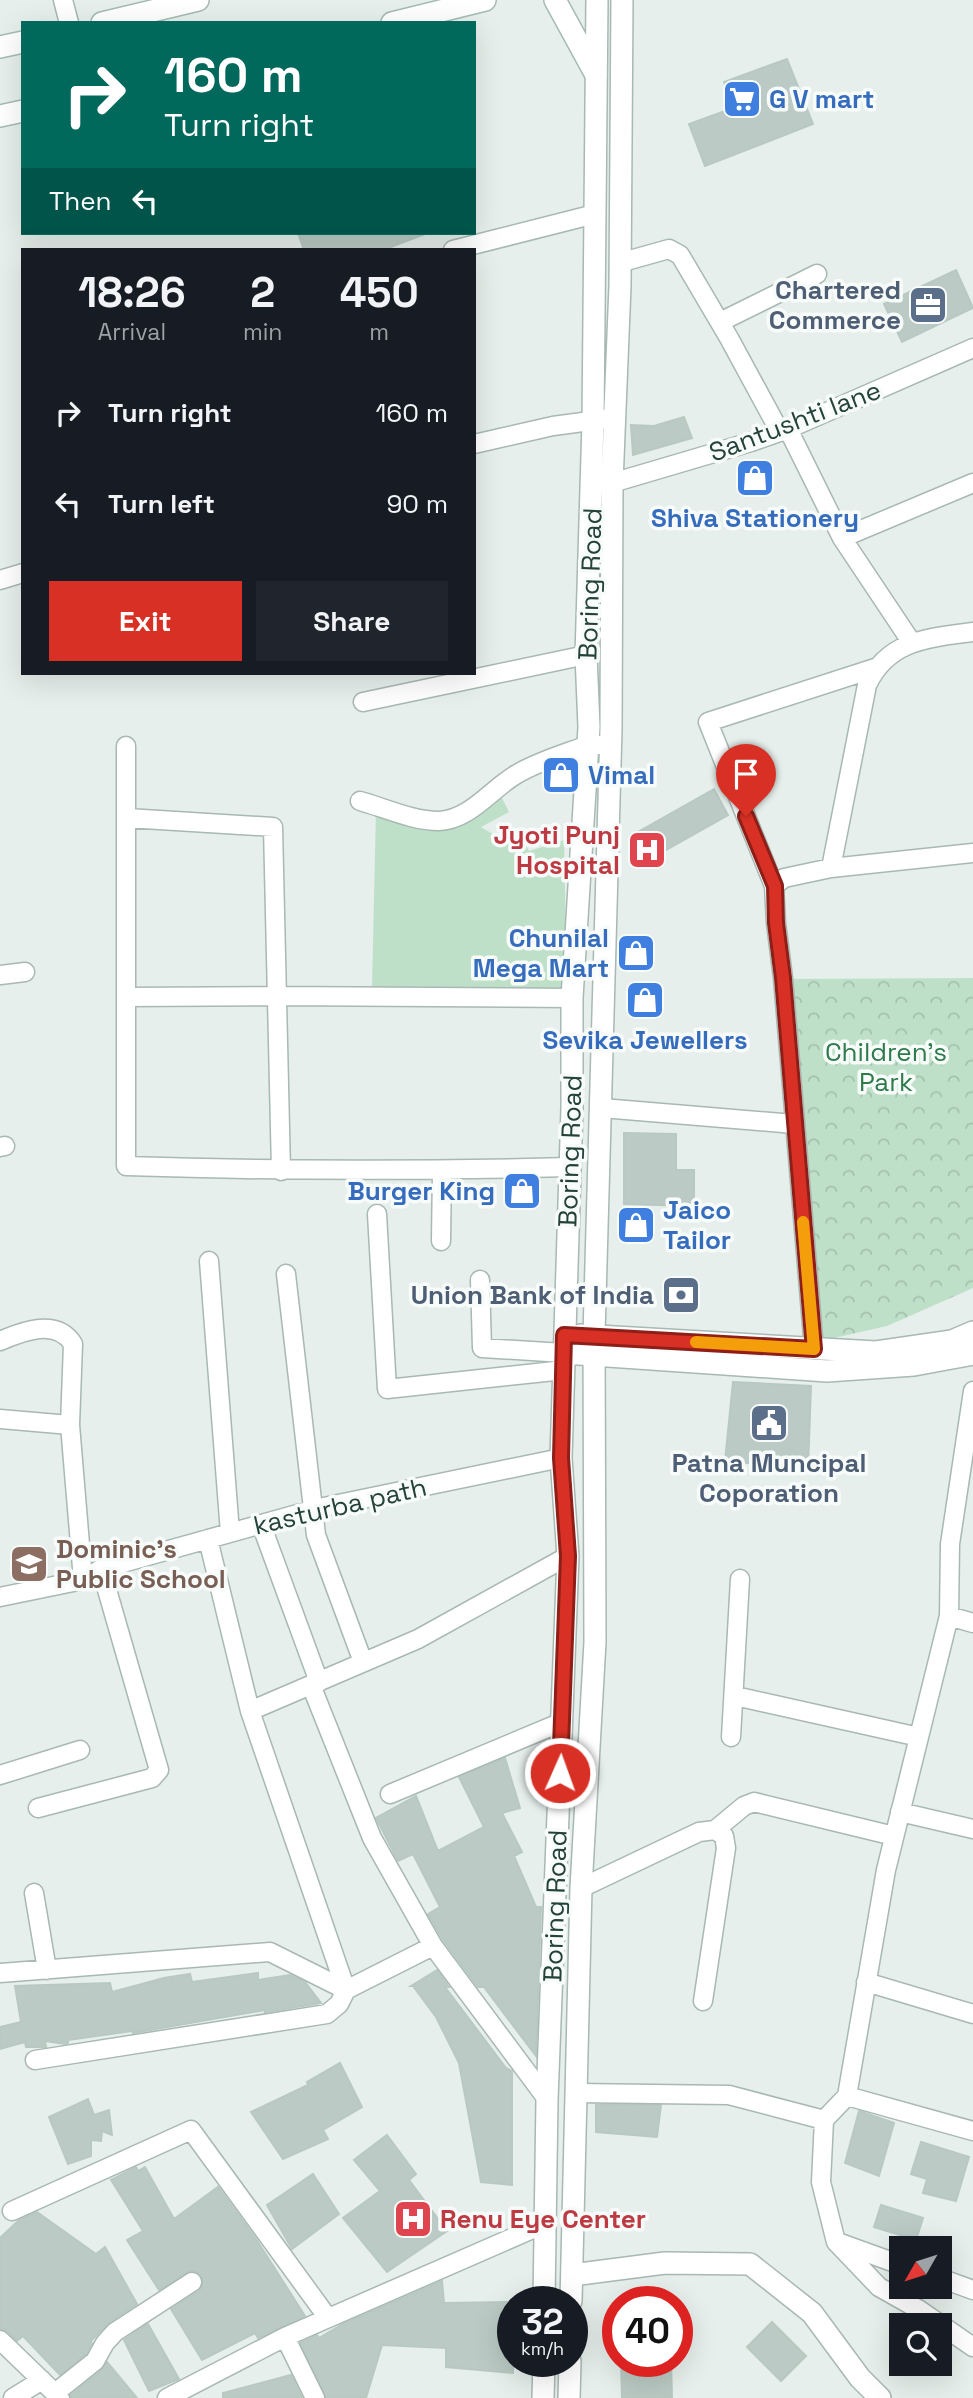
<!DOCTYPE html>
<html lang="en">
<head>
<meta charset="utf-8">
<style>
	body { margin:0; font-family:"Space Grotesk",sans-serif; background:#20242c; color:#f1f3f6; height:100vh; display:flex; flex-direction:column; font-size:26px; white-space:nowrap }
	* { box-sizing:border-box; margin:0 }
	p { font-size:23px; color:#9ea1a6 }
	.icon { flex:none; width:38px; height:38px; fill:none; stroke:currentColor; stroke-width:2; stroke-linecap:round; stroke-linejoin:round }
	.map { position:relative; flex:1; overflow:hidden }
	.panel { position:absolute; left:21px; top:248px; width:455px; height:427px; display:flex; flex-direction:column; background:#171b24; border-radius:0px; box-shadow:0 7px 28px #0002 }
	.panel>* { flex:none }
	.guide { position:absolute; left:21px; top:21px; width:455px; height:214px; border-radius:0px; box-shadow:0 7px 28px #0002; background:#00695c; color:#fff; overflow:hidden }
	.needle { width:46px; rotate:231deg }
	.controls { position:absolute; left:889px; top:2236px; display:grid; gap:14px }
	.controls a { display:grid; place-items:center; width:63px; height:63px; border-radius:0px; background:#171b24; box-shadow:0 7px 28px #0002; font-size:35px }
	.speed { position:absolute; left:497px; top:2286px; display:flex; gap:14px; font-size:35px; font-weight:700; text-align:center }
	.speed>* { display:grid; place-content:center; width:91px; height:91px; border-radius:50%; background:#171b24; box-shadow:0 7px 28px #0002; line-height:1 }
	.speed small { font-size:18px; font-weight:400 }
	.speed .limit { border:10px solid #d22; background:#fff; color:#111 }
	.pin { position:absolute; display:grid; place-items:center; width:60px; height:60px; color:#fff; margin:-72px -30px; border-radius:50% 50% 50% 0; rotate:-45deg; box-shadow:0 0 7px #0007 }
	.pin .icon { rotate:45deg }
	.me { position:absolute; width:77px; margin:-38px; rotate:2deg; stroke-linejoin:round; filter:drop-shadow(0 0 5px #0008) }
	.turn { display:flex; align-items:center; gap:24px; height:147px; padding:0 28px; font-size:32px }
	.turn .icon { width:91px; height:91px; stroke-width:2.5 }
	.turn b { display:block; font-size:49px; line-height:60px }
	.then { display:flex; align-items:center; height:66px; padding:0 28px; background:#0003; gap:14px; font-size:26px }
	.eta { display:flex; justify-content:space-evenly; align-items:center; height:119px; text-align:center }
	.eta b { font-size:42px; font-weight:700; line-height:49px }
	.primary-button { display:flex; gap:14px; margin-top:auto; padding:14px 28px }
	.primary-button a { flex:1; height:80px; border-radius:0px; background:#d93025; color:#fff; font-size:28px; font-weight:700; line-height:80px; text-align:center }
	.primary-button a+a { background:#20242c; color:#f1f3f6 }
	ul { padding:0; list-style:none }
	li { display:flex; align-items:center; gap:21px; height:91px; padding:0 28px }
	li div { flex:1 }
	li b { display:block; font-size:26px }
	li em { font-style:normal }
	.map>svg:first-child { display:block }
</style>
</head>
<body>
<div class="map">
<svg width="973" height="2398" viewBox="0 0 973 2398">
	<defs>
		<pattern id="forest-crowns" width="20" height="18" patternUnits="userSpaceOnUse" patternTransform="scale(1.75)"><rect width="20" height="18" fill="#bfe0c8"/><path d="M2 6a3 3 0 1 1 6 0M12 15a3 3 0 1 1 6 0" fill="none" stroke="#a4c1ad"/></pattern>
	</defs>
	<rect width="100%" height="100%" fill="#e6efeb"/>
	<!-- grass -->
	<path fill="#bfe0c8" d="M499,792L509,812L481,827L508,843L523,840L529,851L564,840L567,994L372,988L376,809L423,824Z"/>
	<!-- forest -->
	<path fill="url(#forest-crowns)" d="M973,978V1288L887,1326L821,1341L790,979Z"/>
	<!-- building -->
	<path fill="#bbcac4" stroke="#b8c9c2" stroke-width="2" d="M787,59L813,124L705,166L689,124L736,107L724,82Z
		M298,233H425V234L383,250H304Z
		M956,270L973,308L902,342L884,304Z
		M684,417L692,438L633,455L631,425L654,426Z
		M714,789L728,815L641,864L631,836Z
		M624,1133L676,1134V1170H694V1206L624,1204Z
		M733,1382L811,1386L808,1468L725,1461Z
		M505,1758L520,1808L502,1813L522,1852L514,1856L536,1907H541L536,2056L484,1987H478L443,1940L428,1914L440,1907L413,1854L398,1861L376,1818L416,1796L438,1851L484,1827L459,1777Z
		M437,1970L449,1987H445L506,2068L512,2071V2185L481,2182L459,2063L436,2017L413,1986H411Z
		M258,1973V1980L290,1975L305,1982L321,2003L265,2012V2010L133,2033L132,2031L68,2040V2043L65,2044L45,2041L46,2047H26L25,2042L0,2049V2027L21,2022L15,1986L110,1983L112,1992L164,1978L190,1974L192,1982Z
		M340,2063L362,2107L323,2130L328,2139L283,2159L251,2112L308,2085L307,2082Z
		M88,2099L94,2115L109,2110L112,2135L102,2131L101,2141L91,2140V2156L68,2164L49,2117Z
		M596,2105H661L657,2137L596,2132Z
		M859,2111L894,2123L879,2176L845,2163Z
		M387,2135L416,2174L409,2180L447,2231L387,2272L343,2218L380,2191L354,2160Z
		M921,2142L969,2157L956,2201L923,2193L927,2179L911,2174Z
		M136,2167L138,2171L145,2167L174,2219L218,2187L256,2239L305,2316L258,2338L255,2333L202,2360L171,2309L199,2291L202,2287V2276L198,2272L191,2271L159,2290L127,2240L143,2231L111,2180Z
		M313,2174L339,2214L292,2249L267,2205Z
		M881,2205L923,2218L916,2240L874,2227Z
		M37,2212L96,2254L105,2247L137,2304L107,2324L90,2342L92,2343L86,2354L60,2375L23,2336L17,2341L7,2331L0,2329V2238L19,2220Z
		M442,2281L444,2303L513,2302V2373L446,2367V2348L382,2345L366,2398H326L300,2343L317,2335L319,2338L343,2324Z
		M772,2322L806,2356L781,2381L747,2347Z
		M148,2324L179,2379L149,2391L124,2340Z
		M621,2361H671L672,2398H622Z
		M107,2362L137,2398H71V2395L102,2370Z
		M291,2375L302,2398H223V2393Z"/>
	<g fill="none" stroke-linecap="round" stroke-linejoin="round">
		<defs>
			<path id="minor" d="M63,0L69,23
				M453,250L595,214
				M619,263L669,249L680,255L729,338L780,432
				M720,322L817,274
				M788,429L842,538L912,643
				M474,444L553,426L605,419
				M612,483L751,442L788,429L973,348
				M842,538L973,483
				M0,580L23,573
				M363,702L586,655
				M126,746V1166C274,1171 421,1171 569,1167
				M360,801C385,808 413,821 439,821C470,820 492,788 517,774C539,761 564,754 588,745H600
				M127,818L273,827L281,1171
				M831,868L867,685C888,640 928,638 973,632
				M774,886L708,722L875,668
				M0,975L25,972
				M126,997L277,996L572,998
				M602,1108L794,1124
				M0,1147L5,1146
				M377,1214L387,1389L564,1370
				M441,1241L442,1171
				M209,1261L230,1533
				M286,1274L316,1535L363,1662
				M480,1280L482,1348L564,1353
				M0,1341C23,1331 57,1318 73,1344L70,1425L83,1580
				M814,1349L783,978L776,923L774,886L784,878L831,868L973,853
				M973,1391L950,1544L949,1616L886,1870L847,2096L824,2120L821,2182L836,2242L879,2287L918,2309L973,2347
				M0,1419L70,1425
				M261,1524L319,1682
				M0,1597L83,1580L101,1569L319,1508L561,1458
				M949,1616L973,1623
				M311,1685L372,1838L433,1946
				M735,1696L919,1737
				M250,1711L418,1639L568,1556
				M731,1737L740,1579
				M0,1775L80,1750
				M390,1794L562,1722
				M38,1808L152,1778L159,1770L101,1569
				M900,1812L973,1829
				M715,1830L744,1806L754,1802L894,1836
				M581,1888L699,1832L715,1830L724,1836L726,1848L703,2001
				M34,1893L47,1970
				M0,1973L270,1952L346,1990L433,1946L547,2099
				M866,1982L973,2014
				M35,2060L327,2014L339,2004L346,1990L250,1711L208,1539
				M576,2093L729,2095L824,2120
				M847,2096L973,2131
				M12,2211L191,2130L328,2318
				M840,2243L901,2265
				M940,2278L973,2290
				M285,2337L315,2398
				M0,2340L60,2398
				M55,2393L95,2361L105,2343L115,2332L192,2282
				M13,2398L42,2380
				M167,2398L285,2337L544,2224"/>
			<path id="tertiary" d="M580,1335L876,1352L952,1341L973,1332
				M564,1353L827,1371L914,1365L973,1354
				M572,2275L665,2263L750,2264L812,2313L860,2378L880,2398
				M544,2301L547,2099L568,1556L561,1458L572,1108V998L589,727L586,655L593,422L597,0
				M571,2301L581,1888L595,1642L594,1335L611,729L612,483L620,286L622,0
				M543,2398L544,2361
				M569,2398L570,2361"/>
			<path id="secondary" d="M555,0L596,75
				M102,23L198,0
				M392,23L485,0
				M0,47L23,42
				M0,116L23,111"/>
		</defs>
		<!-- minor casing -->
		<use href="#minor" stroke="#a8b8b2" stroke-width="21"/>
		<!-- tertiary casing -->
		<use href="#tertiary" stroke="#a8b8b2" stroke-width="24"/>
		<!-- secondary casing -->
		<use href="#secondary" stroke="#a4bbb3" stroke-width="24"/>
		<!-- minor -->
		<use href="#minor" stroke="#fff" stroke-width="18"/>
		<!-- tertiary -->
		<use href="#tertiary" stroke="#fff" stroke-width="21"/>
		<!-- secondary -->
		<use href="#secondary" stroke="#fff" stroke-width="21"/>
	</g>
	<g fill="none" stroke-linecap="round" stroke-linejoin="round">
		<defs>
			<path id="route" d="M560,1773L568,1556L561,1458L564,1335L814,1349L783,978L776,923L775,886L746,816"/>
		</defs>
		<!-- route casing -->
		<use href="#route" stroke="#8d1f18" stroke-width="18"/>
		<!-- route -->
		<use href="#route" stroke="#d93025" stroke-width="12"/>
		<!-- slow -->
		<path stroke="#f59e0b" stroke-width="12" d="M696,1342L814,1349L803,1222"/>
	</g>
	<!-- icons -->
	<defs>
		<symbol id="supermarket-square" viewBox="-11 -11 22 22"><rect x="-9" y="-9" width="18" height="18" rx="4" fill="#3f7fe0" stroke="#f7fbf9"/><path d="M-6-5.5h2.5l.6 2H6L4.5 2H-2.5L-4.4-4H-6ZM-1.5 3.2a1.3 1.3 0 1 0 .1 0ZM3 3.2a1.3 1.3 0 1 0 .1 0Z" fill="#fff"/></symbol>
		<symbol id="office-square" viewBox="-11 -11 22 22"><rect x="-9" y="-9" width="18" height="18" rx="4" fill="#5c6f8a" stroke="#f7fbf9"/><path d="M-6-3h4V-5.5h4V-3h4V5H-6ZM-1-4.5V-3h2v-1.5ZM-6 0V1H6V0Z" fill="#fff"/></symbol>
		<symbol id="shop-square" viewBox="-11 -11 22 22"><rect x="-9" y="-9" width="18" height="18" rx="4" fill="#3f7fe0" stroke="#f7fbf9"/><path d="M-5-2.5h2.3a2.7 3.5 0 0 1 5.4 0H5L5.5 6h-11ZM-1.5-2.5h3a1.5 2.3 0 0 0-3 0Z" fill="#fff"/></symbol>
		<symbol id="hospital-square" viewBox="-11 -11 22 22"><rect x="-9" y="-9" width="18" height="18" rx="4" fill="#e0444e" stroke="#f7fbf9"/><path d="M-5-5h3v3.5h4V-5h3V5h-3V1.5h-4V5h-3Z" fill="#fff"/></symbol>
		<symbol id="bank-square" viewBox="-11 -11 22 22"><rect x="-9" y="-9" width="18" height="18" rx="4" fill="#5c6f8a" stroke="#f7fbf9"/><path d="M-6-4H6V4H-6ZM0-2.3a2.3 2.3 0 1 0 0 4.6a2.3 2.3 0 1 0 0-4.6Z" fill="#fff"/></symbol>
		<symbol id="civic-square" viewBox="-11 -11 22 22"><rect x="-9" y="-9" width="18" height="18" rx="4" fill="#5c6f8a" stroke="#f7fbf9"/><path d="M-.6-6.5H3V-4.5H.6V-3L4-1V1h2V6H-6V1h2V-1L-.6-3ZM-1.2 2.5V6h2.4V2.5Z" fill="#fff"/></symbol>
		<symbol id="school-square" viewBox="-11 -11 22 22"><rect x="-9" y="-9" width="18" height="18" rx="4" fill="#8d6e63" stroke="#f7fbf9"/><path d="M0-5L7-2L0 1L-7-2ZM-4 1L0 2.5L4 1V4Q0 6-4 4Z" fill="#fff"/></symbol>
	</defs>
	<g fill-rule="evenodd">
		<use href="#supermarket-square" x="720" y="77" width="44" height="44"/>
		<use href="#office-square" x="906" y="283" width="44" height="44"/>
		<use href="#shop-square" x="733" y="456" width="44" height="44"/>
		<use href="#shop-square" x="539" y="753" width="44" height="44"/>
		<use href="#hospital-square" x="625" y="828" width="44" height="44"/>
		<use href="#shop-square" x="614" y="931" width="44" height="44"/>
		<use href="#shop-square" x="623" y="978" width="44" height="44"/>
		<use href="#shop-square" x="500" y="1169" width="44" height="44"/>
		<use href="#shop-square" x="614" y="1203" width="44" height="44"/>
		<use href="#bank-square" x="659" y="1273" width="44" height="44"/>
		<use href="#civic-square" x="747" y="1401" width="44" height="44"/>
		<use href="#school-square" x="7" y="1542" width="44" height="44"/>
		<use href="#hospital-square" x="391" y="2197" width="44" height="44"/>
	</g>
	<g text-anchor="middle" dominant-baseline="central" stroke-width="7" stroke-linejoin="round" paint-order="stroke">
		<!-- shop labels -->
		<g font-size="26" font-weight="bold" fill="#366cbe" stroke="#f7fbf9" text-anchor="start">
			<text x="769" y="99">G V mart</text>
			<text x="755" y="518" text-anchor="middle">Shiva Stationery</text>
			<text x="588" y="775">Vimal</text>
			<text x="609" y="938" text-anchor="end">Chunilal<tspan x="609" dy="30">Mega Mart</tspan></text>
			<text x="645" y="1040" text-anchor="middle">Sevika Jewellers</text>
			<text x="495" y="1191" text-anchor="end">Burger King</text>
			<text x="663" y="1210">Jaico<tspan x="663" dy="30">Tailor</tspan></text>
		</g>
		<!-- service labels -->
		<g font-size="26" font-weight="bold" fill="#4e5e75" stroke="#f7fbf9" text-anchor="end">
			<text x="901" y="290">Chartered<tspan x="901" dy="30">Commerce</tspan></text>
			<text x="654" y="1295">Union Bank of India</text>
			<text x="769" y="1463" text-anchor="middle">Patna Muncipal<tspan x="769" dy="30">Coporation</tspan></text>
		</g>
		<!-- street labels -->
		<g font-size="26" fill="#24423a" stroke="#f7fbf9">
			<text transform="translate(795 421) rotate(-21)">Santushti lane</text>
			<text transform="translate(590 584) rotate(-88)">Boring Road</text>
			<text transform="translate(570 1151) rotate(-88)">Boring Road</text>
			<text transform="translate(340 1506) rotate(-13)">kasturba path</text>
			<text transform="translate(555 1906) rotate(-88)">Boring Road</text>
		</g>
		<!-- health labels -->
		<g font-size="26" font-weight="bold" fill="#be3a42" stroke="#f7fbf9" text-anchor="end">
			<text x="620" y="835">Jyoti Punj<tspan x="620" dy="30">Hospital</tspan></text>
			<text x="440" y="2219" text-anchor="start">Renu Eye Center</text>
		</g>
		<!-- park labels -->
		<g font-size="26" fill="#2d7a4b" stroke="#f7fbf9">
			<text x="886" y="1052">Children's<tspan x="886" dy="30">Park</tspan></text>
		</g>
		<!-- education labels -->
		<g font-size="26" font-weight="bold" fill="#785e54" stroke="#f7fbf9" text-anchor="start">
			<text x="56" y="1549">Dominic's<tspan x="56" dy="30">Public School</tspan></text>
		</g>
	</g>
</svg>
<div class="controls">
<a><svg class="needle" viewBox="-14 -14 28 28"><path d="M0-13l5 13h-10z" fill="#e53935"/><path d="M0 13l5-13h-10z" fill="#9ea1a6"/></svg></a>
<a><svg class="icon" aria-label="search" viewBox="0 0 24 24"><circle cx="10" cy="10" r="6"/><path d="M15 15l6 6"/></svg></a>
</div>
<div class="speed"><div>32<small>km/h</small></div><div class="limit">40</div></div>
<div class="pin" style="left:746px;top:816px;background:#d93025"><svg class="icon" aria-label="arrive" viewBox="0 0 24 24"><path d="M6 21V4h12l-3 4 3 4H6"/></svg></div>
<svg class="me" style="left:560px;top:1773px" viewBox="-20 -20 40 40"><circle r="17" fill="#d93025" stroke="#fff" stroke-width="3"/><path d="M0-11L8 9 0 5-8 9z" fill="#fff"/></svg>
<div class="guide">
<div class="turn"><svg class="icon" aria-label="right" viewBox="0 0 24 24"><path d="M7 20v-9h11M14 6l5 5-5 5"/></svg><div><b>160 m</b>Turn right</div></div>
<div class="then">Then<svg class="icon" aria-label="left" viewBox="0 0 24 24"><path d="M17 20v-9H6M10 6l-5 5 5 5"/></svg></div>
</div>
<section class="panel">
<div class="eta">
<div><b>18:26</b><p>Arrival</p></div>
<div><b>2</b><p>min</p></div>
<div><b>450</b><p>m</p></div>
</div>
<ul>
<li><svg class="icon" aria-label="right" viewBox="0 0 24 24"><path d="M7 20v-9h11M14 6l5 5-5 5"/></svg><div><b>Turn right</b></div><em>160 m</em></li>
<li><svg class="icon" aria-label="left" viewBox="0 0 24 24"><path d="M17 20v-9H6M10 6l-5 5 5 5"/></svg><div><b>Turn left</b></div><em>90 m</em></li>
</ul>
<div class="primary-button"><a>Exit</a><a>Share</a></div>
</section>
</div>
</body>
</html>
